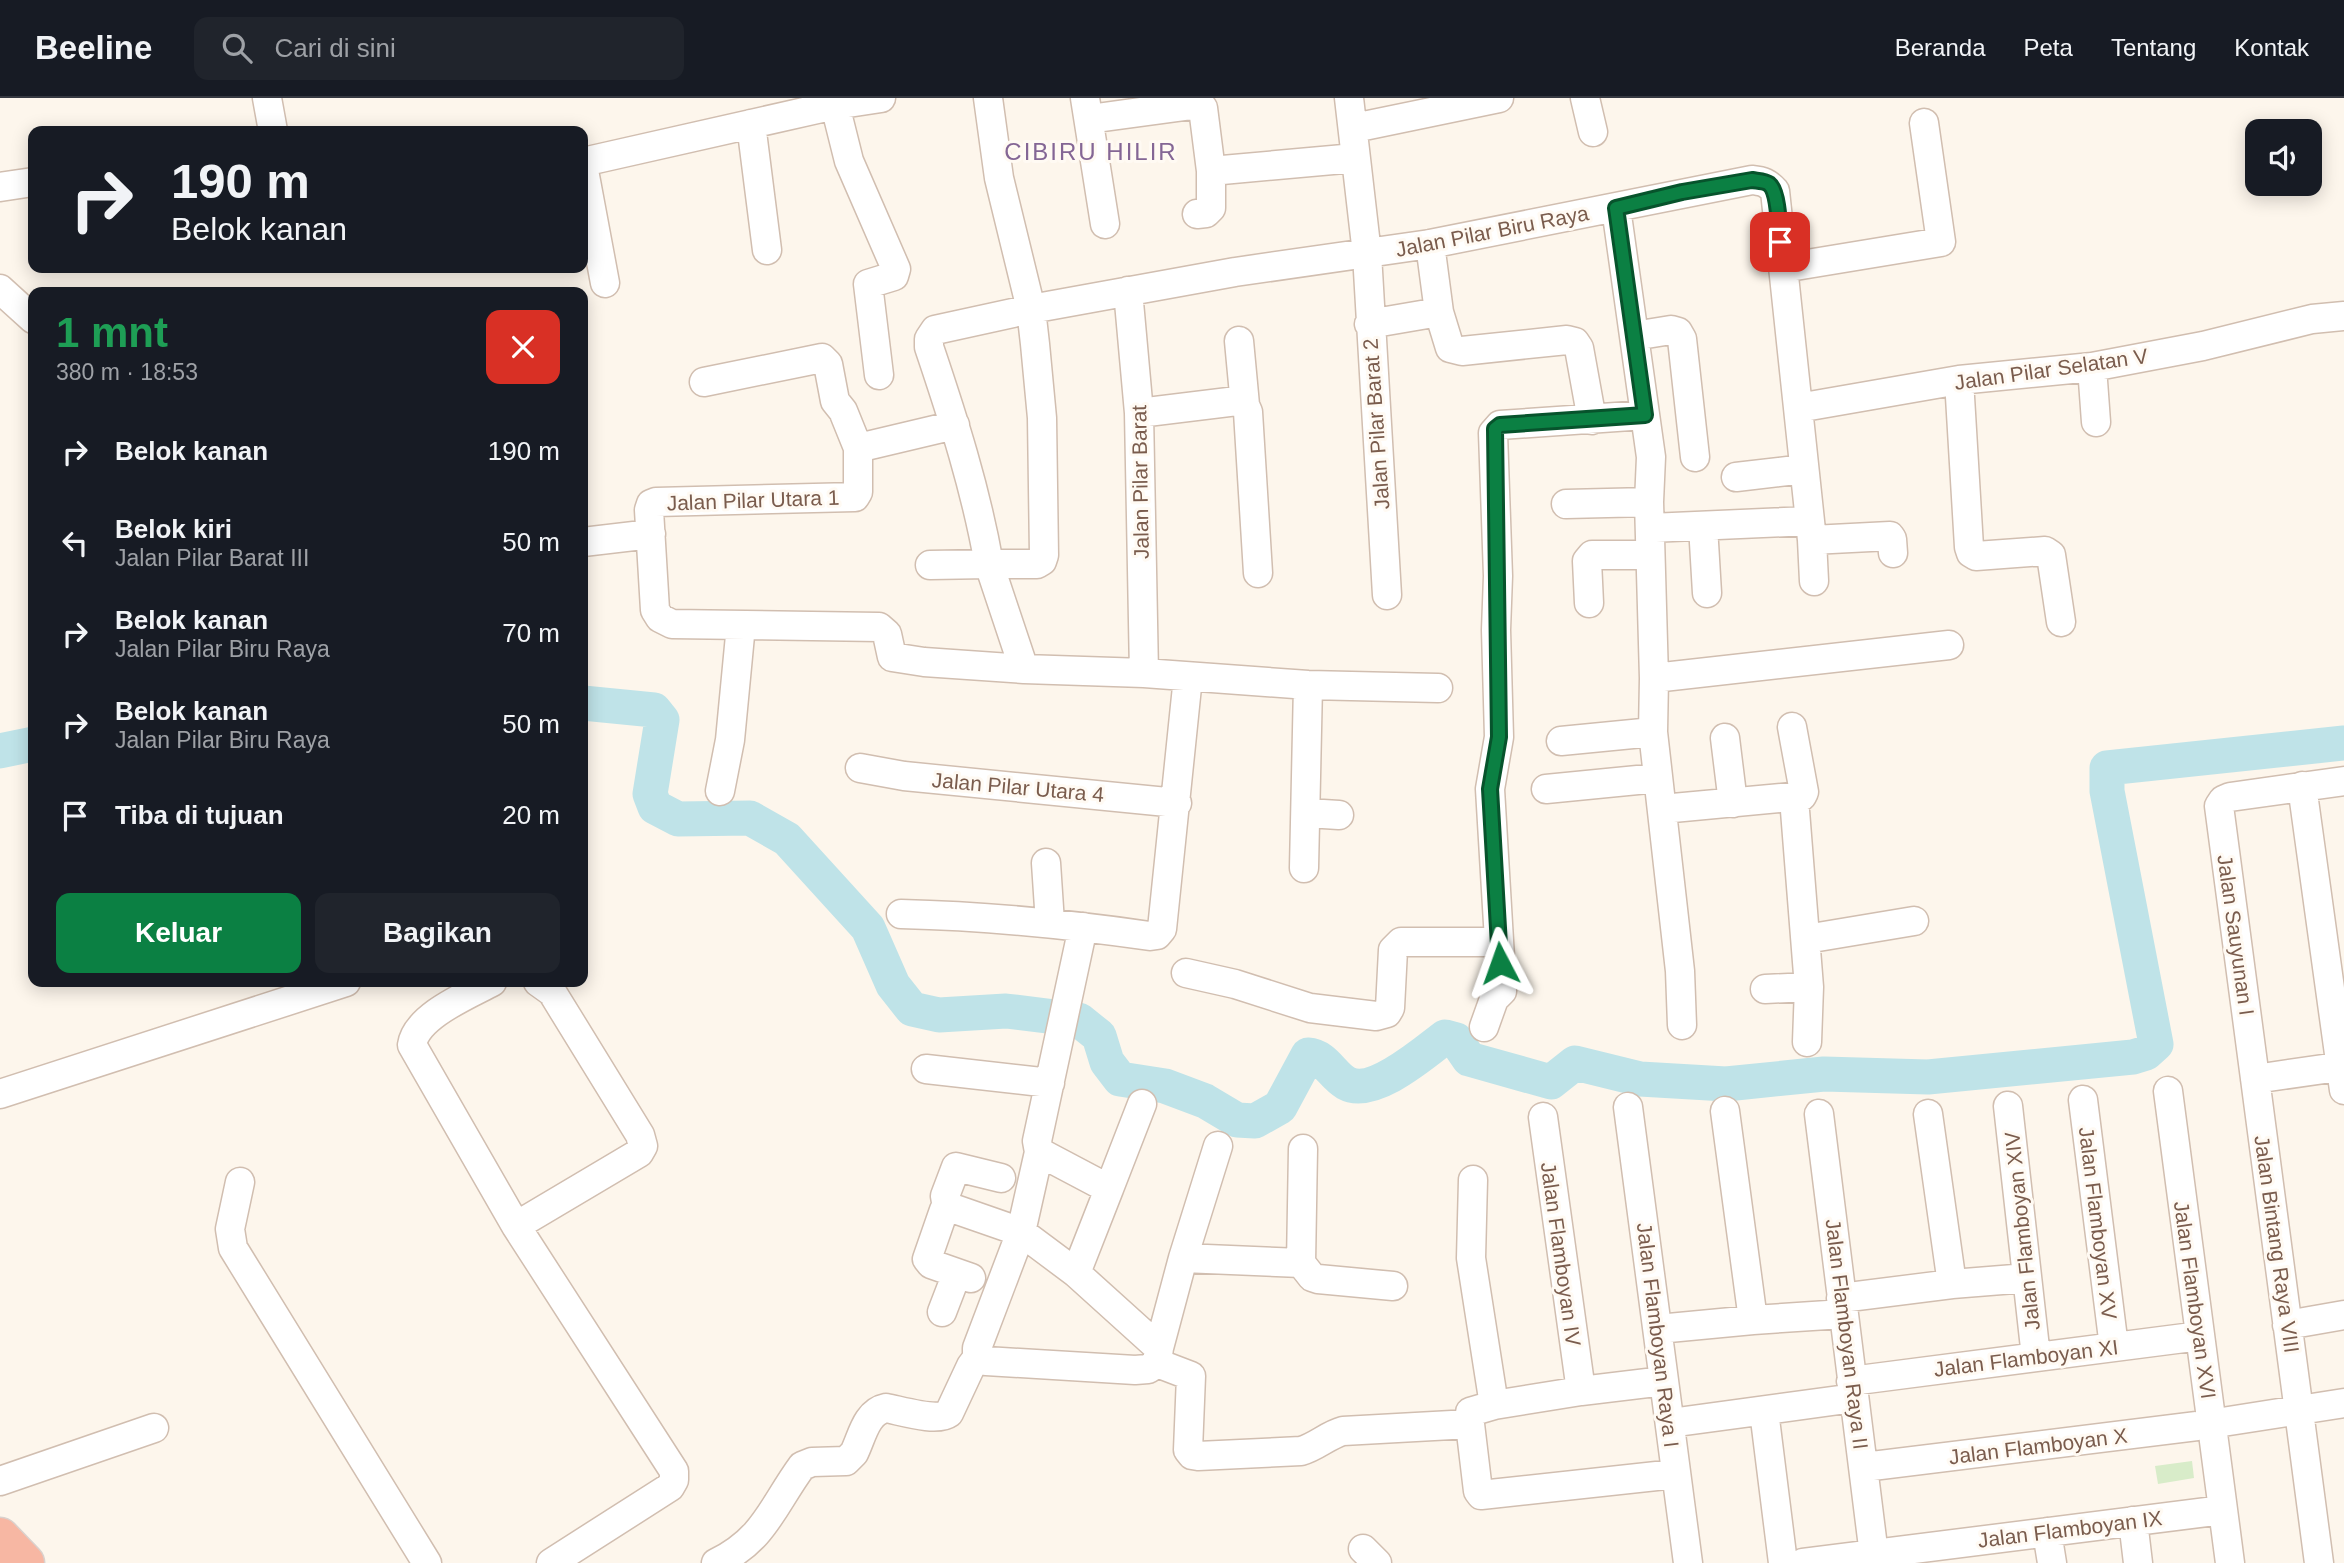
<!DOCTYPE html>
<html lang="id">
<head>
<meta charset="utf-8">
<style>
	body { margin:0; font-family:Arial,sans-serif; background:#20242c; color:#f1f3f6; height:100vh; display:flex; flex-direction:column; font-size:26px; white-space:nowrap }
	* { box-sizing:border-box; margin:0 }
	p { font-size:23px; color:#9ea1a6 }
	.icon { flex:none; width:38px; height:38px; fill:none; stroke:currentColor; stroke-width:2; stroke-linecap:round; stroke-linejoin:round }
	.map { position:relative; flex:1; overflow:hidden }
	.sheet { position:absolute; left:28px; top:189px; width:560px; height:700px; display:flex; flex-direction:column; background:#171b24; border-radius:14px; box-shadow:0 4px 18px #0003 }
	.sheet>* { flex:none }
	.guide { position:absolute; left:28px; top:28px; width:560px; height:147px; border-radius:14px; box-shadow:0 4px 18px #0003; background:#171b24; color:#f1f3f6; overflow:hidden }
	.tools { position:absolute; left:2245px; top:21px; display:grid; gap:14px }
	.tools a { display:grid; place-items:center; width:77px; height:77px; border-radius:14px; background:#171b24; box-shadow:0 4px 18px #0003; font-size:35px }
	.pin { position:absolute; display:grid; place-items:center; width:60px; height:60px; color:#fff; margin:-30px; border-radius:14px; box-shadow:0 4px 10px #0006 }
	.me { position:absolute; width:77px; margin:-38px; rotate:356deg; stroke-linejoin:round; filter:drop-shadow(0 0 5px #0008) }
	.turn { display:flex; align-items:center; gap:24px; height:147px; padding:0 28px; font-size:32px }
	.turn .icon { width:91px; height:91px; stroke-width:2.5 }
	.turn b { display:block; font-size:49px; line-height:60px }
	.round { display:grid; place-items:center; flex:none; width:74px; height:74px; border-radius:14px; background:#20242c }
	.overview { display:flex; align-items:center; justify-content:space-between; height:119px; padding:0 28px }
	h1 { font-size:42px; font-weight:700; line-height:52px; color:#1e9e55 }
	.action { display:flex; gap:14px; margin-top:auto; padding:14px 28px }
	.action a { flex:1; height:80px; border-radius:14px; background:#0b8043; color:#fff; font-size:28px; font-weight:700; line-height:80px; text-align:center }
	.action a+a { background:#20242c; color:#f1f3f6 }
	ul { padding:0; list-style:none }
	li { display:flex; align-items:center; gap:21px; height:91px; padding:0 28px }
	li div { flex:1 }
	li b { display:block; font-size:26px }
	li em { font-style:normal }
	header { display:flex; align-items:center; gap:42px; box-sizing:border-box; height:98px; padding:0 35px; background:#171b24; border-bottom:2px solid #363941 }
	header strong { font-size:33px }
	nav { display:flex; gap:38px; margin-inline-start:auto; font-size:24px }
	.search { width:490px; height:63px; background:#20242c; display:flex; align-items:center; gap:18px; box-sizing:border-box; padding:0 24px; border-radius:14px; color:#9ea1a6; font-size:26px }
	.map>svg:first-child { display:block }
</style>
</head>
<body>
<header>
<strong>Beeline</strong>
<div class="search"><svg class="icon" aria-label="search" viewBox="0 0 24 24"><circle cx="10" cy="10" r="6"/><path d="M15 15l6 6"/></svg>Cari di sini</div>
<nav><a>Beranda</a><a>Peta</a><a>Tentang</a><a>Kontak</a></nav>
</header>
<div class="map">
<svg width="2344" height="1465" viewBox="0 0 2344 1465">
	<rect width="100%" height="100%" fill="#fdf6ec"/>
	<!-- green -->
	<path fill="#d8ecc9" d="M2192,1363L2194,1380L2158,1386L2155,1368Z"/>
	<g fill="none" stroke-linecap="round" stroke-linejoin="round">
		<!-- river -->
		<path stroke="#bfe3e8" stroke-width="35" d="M583,605L654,612L662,622L650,696L655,709L678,721L750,720L787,741L868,830L893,887L912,911L939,917L1006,913L1079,922L1099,938L1107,964L1120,981L1165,988L1205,1003L1237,1022L1255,1023L1280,1009L1308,957C1325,958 1332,977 1346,985C1373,1000 1425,954 1445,939L1456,942L1469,961L1551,984L1575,965L1640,981L1726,986L1824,976L1928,979L2133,959L2146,955L2156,946L2107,693V670L2344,645
			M0,653L33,646"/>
		<defs>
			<path id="minor" d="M267,0L273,33
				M988,0L999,80L1031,211L1035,246L1042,320L1044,457L1042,463L1037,466H989C976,392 953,320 929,249V241L935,232L1031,211L1235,174L1430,146L1752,82C1763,83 1768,85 1775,93L1812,442L1814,483
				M1085,0L1105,126
				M1349,0L1367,156L1387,497
				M1585,0L1593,34
				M835,7L849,63L896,171L894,178L868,186L879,277
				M1089,21L1200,6L1203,10L1211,73V110L1206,115L1197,116
				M751,26L767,152
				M1354,30L1499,0
				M583,64L835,7L881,0
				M583,67L605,185
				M1211,73L1355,60
				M0,89L33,84
				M1616,110L1651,359L1649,404L1654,580L1653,634L1680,873L1682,927
				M1430,146L1439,214L1450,250L1462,253L1567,242L1575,244L1579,250L1592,322
				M1783,170L1941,144L1924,25
				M0,191L33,221
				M1128,193L1139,315L1144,575
				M1369,226L1439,214
				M1634,238L1671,232L1678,234L1682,241L1695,359
				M1239,243L1245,307
				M2092,269L2096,324
				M1959,282L1969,449L1971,455L1976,458L2045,453L2051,457L2061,524
				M704,284L822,260L828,266L835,303L843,313L858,350
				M1798,310L1959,282L2092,269L2203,248L2312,221L2344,218
				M1139,315L1237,303L1245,307L1248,314L1258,475
				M955,327L858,350V394L855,399L656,404L651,406L649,412L655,512L660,520L672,526L879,529L887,536L892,559L924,564L1024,571L1144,575L1308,587L1438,590
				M1736,379L1804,371
				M1566,406L1649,404
				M1703,428L1707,495
				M1650,430L1809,423
				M1812,442L1890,438L1892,441L1893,455
				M583,444L651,436
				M930,467L989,466L1024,571
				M1589,505L1587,463L1592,457H1650
				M1654,580L1949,547
				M1725,640L1733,705
				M1561,643L1653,634
				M860,670L904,678L1177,705
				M2302,688L2344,992
				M1546,691L1658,680
				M720,693L730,642L741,527
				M1794,700L1809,889L1807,944
				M1662,711L1802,698L1804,694L1792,629
				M1307,715L1339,717
				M1046,765L1050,825
				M1304,770L1308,587
				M901,816C985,818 1067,826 1150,838L1157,837L1162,831L1188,579
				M1806,841L1914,823
				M1186,875L1235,886L1310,910L1376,918L1387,915L1390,910L1393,852L1401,844H1498
				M492,884C468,897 416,918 412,947L516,1128L674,1373V1382L670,1389L551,1465
				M1765,891L1809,889
				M1484,929L1494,901L1502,893L1490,691L1499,639L1496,532L1498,478L1493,335L1500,327L1645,317
				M926,971L1050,985
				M2255,981L2344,968
				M2168,993L2230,1465
				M0,996L346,884
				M2083,1002L2114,1249
				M2008,1008L2036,1259
				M1628,1009L1688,1465
				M1725,1013L1753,1222
				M1819,1016L1875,1465
				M1928,1016L1952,1186
				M1543,1019L1581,1293
				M1039,1054L1109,1091L1076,1175
				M1473,1082L1471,1160L1494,1307
				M240,1084L230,1131L233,1150L427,1465
				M1109,1091L1142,1006
				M947,1110L945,1098L956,1069L1001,1080
				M516,1128L639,1055L643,1048L640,1037L552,894L538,884
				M1183,1160L1301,1165L1312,1179L1318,1181L1393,1188
				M1301,1165L1303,1051
				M971,1180L931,1166L927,1161L944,1112L949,1109L1021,1134L1076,1175L1159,1250L1157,1265
				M1841,1200L1952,1186L2027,1180
				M942,1214L957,1175
				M2287,1227L2344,1217
				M1658,1231L1753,1222L1843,1216
				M1159,1250L1183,1160L1218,1048
				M977,1260V1250L1021,1134L1039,1054L1037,1043L1083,829
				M977,1260L986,1263L1135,1272L1148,1271L1157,1265
				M1157,1265L1191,1278L1188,1352L1192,1357L1198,1358L1301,1353C1316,1349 1328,1337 1343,1333L1470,1326
				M1664,1283L1581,1293L1494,1307L1470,1314V1326L1478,1393L1481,1397L1675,1376
				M1851,1283L2200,1238
				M1764,1313L1783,1465
				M1670,1325L1854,1300
				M1864,1369L2197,1328L2344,1305
				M0,1383L154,1330
				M2133,1423L2138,1465
				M2047,1434L2052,1465
				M1363,1451L1377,1465
				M716,1465C765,1441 772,1409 802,1368L812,1364L846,1363L854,1355C862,1339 866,1314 886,1310C902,1313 937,1324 949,1315L971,1268L977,1260
				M1803,1465L2223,1412
				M2319,1465L2219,708L2223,702L2230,699L2344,683"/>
			<path id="highway" d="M0,1439L25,1465"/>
		</defs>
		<!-- minor casing -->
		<use href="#minor" stroke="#d1beb0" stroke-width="31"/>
		<!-- highway casing -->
		<use href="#highway" stroke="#dad1cd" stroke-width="41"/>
		<!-- minor -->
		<use href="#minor" stroke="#fff" stroke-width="28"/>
		<!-- highway -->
		<use href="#highway" stroke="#f7b7a3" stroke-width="38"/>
	</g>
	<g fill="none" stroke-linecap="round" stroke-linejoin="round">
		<defs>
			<path id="route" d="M1500,865L1490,691L1499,639L1495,331L1500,327L1645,317L1616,110L1682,94L1752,82C1758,83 1765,83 1769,86C1779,94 1779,132 1780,144"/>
		</defs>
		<!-- route casing -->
		<use href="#route" stroke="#07532c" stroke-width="18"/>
		<!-- route -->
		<use href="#route" stroke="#0b8043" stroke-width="12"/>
	</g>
	<g text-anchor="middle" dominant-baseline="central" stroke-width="6" stroke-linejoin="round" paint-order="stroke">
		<!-- street labels -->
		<g font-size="21" fill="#7a5c4d" stroke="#fffaf3">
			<text transform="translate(1492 133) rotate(-11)">Jalan Pilar Biru Raya</text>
			<text transform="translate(2051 271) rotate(-8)">Jalan Pilar Selatan V</text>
			<text transform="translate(1376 326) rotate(-94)">Jalan Pilar Barat 2</text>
			<text transform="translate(1140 384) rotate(-91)">Jalan Pilar Barat</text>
			<text transform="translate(753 402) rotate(-2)">Jalan Pilar Utara 1</text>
			<text transform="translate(1018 689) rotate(5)">Jalan Pilar Utara 4</text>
			<text transform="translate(2236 837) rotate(82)">Jalan Sauyunan I</text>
			<text transform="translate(2098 1125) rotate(83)">Jalan Flamboyan XV</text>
			<text transform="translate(2022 1133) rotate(-96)">Jalan Flamboyan XIV</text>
			<text transform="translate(2277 1146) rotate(82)">Jalan Bintang Raya VIII</text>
			<text transform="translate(1561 1156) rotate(82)">Jalan Flamboyan IV</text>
			<text transform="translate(2195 1202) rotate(82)">Jalan Flamboyan XVI</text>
			<text transform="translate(1847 1236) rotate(83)">Jalan Flamboyan Raya II</text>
			<text transform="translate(1658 1237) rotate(83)">Jalan Flamboyan Raya I</text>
			<text transform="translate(2026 1260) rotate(-7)">Jalan Flamboyan XI</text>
			<text transform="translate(2038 1348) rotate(-7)">Jalan Flamboyan X</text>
			<text transform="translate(2070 1431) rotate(-7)">Jalan Flamboyan IX</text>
		</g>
		<!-- quarter labels -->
		<g font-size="24" letter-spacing="2" fill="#846695" stroke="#fffaf3">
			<text x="1091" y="53">CIBIRU HILIR</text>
		</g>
	</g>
</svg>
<div class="tools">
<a><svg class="icon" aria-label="sound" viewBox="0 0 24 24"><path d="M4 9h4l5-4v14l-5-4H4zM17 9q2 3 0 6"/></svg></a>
</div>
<div class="pin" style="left:1780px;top:144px;background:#d93025"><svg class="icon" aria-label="arrive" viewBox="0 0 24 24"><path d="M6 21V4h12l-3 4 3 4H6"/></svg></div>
<svg class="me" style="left:1500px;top:865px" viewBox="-20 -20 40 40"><path d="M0-17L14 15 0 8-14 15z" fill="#0b8043" stroke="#fff" stroke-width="4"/></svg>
<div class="guide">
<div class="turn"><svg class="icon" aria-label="right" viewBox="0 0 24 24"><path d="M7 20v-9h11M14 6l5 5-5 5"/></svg><div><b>190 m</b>Belok kanan</div></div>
</div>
<section class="sheet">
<div class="overview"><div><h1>1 mnt</h1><p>380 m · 18:53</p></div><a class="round" style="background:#d93025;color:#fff"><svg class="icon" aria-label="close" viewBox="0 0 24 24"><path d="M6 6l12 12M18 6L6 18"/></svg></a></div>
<ul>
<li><svg class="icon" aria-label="right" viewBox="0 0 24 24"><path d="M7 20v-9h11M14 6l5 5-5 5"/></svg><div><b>Belok kanan</b></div><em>190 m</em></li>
<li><svg class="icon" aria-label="left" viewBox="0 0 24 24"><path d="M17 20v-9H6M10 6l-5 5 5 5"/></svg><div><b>Belok kiri</b><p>Jalan Pilar Barat III</p></div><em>50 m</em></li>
<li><svg class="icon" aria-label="right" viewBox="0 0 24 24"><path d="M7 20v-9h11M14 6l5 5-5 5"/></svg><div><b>Belok kanan</b><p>Jalan Pilar Biru Raya</p></div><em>70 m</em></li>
<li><svg class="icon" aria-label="right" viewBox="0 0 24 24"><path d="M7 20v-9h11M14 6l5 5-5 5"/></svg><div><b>Belok kanan</b><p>Jalan Pilar Biru Raya</p></div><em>50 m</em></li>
<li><svg class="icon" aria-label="arrive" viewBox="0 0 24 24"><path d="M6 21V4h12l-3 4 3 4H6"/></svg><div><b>Tiba di tujuan</b></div><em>20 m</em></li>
</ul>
<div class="action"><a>Keluar</a><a>Bagikan</a></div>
</section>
</div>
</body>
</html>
